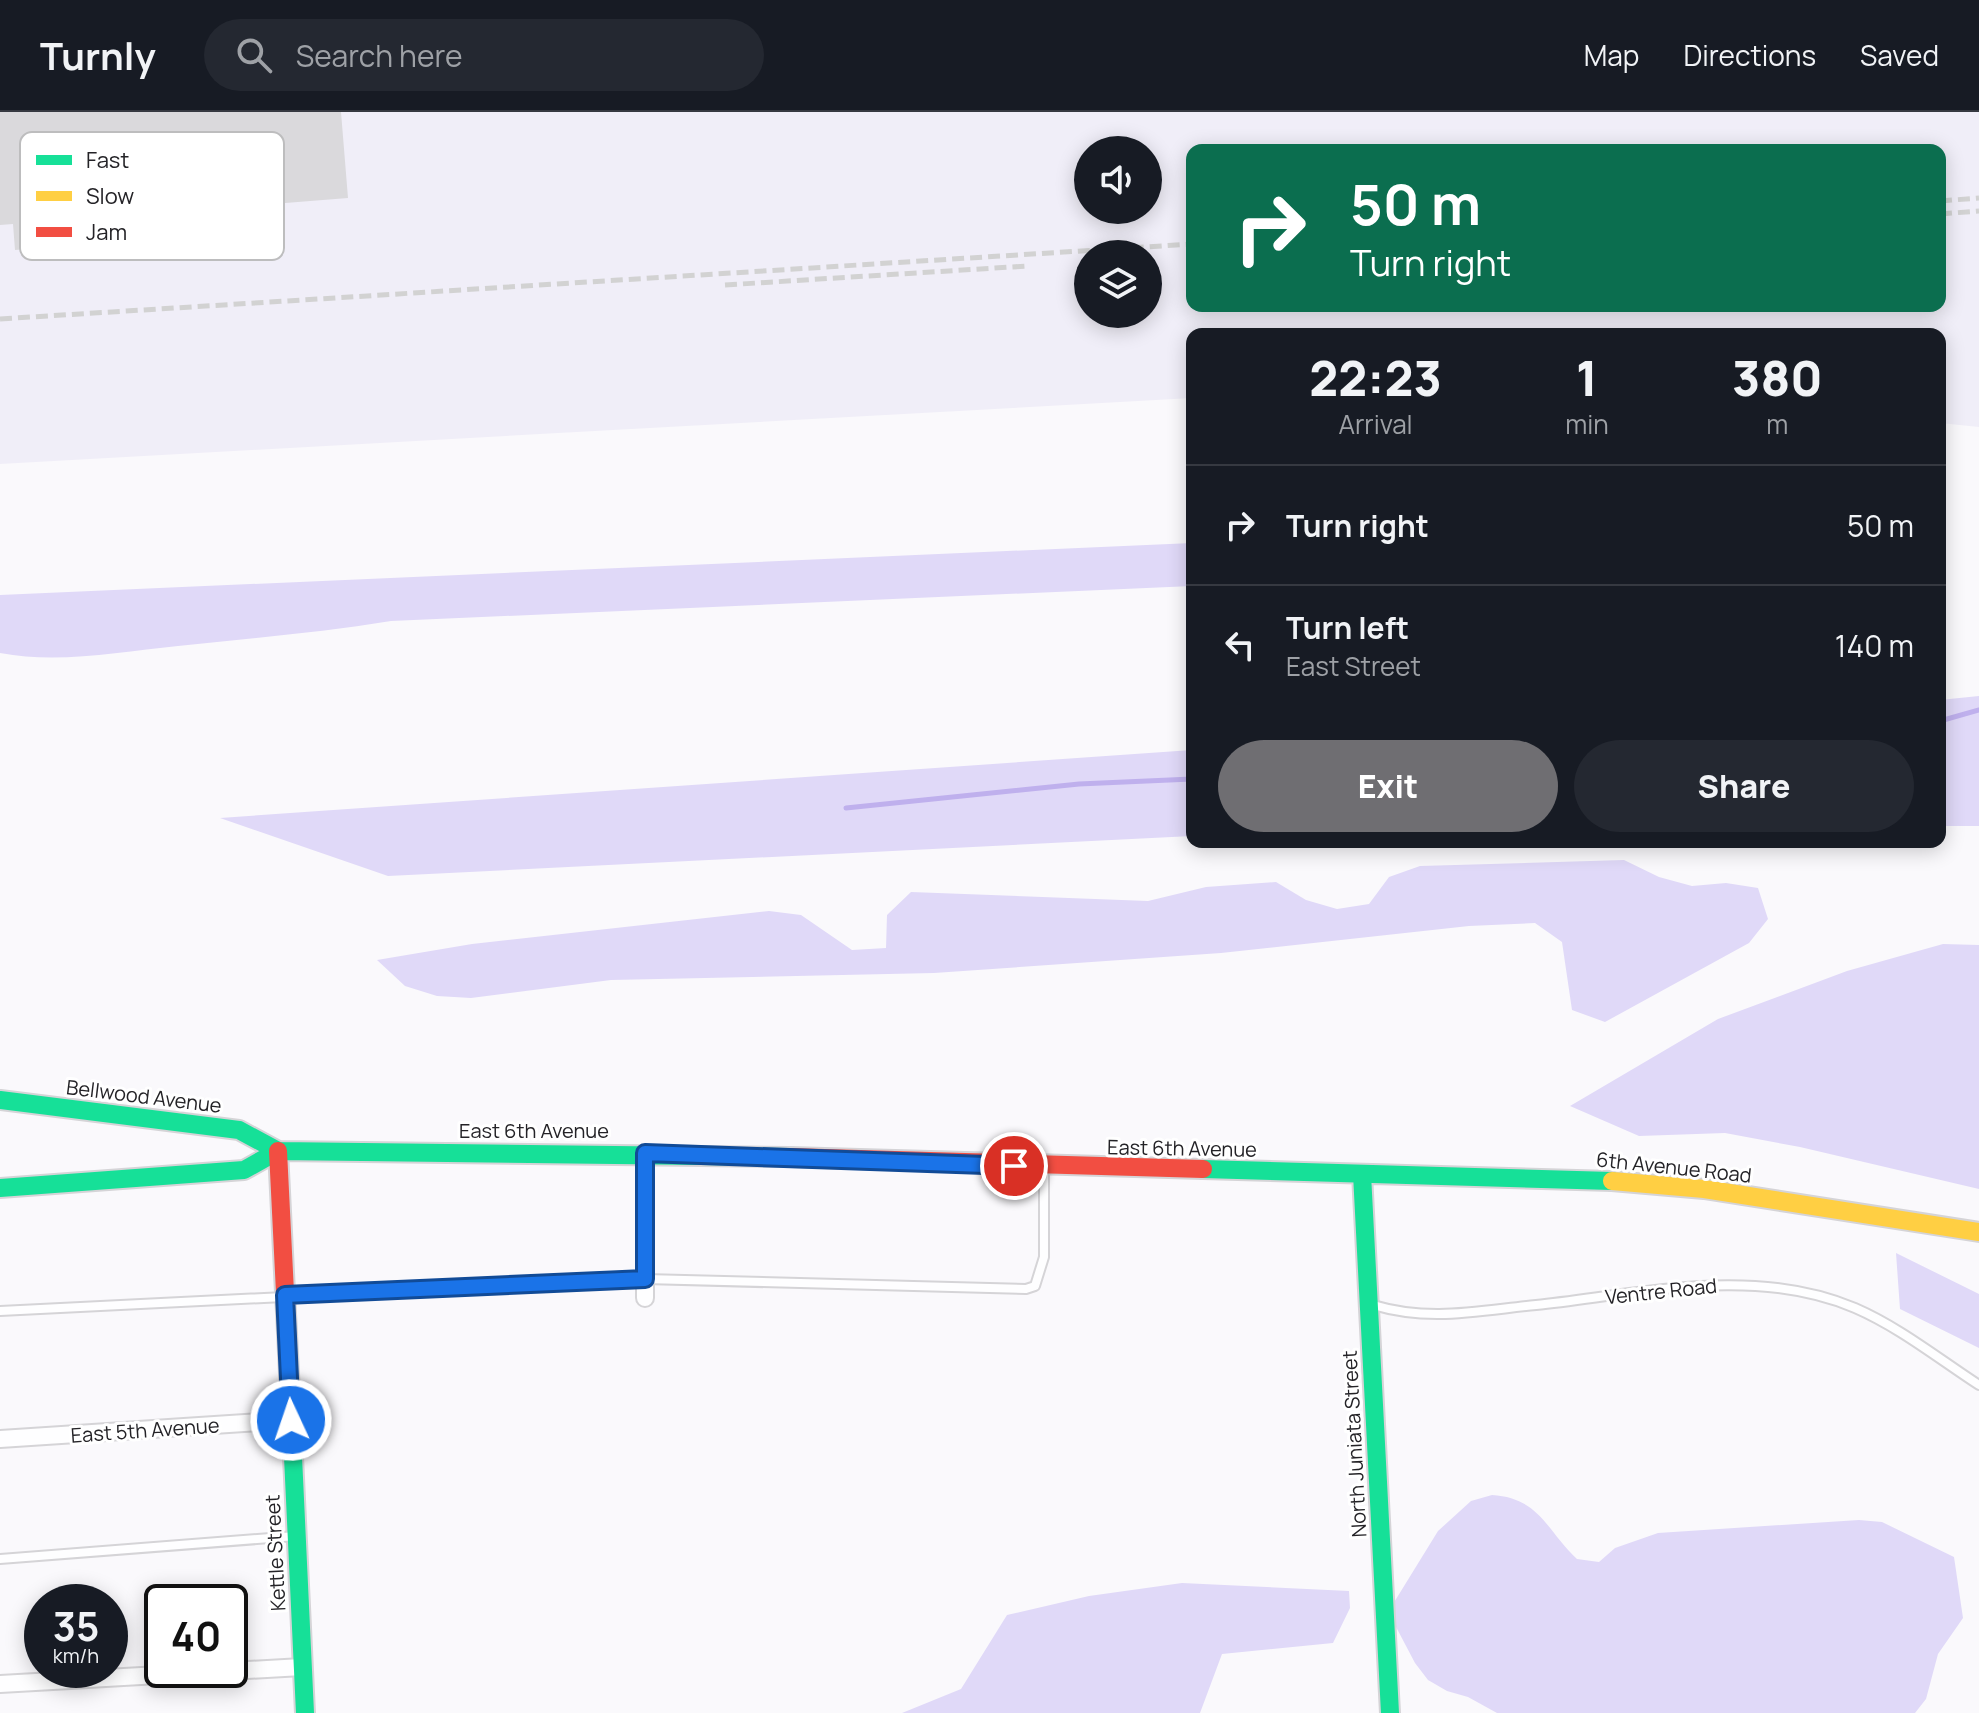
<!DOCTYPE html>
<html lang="en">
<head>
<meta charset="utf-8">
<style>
	body { margin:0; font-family:Manrope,sans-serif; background:#242831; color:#f1f3f6; height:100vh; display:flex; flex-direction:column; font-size:30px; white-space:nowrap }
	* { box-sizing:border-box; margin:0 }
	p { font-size:26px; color:#9ea1a6 }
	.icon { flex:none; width:44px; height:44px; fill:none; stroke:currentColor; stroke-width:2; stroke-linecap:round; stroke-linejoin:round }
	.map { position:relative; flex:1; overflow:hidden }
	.details { position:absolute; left:1186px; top:216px; width:760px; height:520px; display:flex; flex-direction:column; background:#171b24; border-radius:16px; box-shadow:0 4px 20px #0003 }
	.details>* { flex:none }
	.top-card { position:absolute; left:1186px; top:32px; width:760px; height:168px; border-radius:16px; box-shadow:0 4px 20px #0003; background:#0b6e4f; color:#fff; overflow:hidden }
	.fabs { position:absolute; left:1074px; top:24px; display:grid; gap:16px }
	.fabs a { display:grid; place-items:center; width:88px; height:88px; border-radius:50%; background:#171b24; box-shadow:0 4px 20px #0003; font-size:40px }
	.speed { position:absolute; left:24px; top:1472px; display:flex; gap:16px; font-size:40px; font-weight:700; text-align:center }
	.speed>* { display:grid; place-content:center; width:104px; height:104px; border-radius:50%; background:#171b24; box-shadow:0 4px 20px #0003; line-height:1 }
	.speed small { font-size:20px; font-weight:400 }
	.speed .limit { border:4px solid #111; border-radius:12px; background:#fff; color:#111 }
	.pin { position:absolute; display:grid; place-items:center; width:68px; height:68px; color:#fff; margin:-34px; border:4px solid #fff; border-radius:50%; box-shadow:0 2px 8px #0007 }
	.me { position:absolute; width:88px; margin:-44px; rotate:357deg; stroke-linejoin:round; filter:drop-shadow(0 0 6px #0008) }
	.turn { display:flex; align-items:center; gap:28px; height:168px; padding:0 32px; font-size:36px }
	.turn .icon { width:104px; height:104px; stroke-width:2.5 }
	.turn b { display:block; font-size:56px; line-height:68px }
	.eta { display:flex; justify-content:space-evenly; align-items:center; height:136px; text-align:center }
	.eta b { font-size:48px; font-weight:800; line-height:56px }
	.cta { display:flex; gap:16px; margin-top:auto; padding:16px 32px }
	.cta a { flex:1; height:92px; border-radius:48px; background:#6f6e72; color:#fff; font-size:32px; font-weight:800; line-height:92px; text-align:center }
	.cta a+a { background:#242831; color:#f1f3f6 }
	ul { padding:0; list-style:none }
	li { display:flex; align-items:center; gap:24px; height:120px; padding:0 32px; border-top:2px solid #363941 }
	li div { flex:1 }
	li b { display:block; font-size:30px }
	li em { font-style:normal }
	header { display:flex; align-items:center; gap:48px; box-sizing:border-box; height:112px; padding:0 40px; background:#171b24; border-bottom:2px solid #363941 }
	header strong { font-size:38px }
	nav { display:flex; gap:44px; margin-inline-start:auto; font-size:28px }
	.search { width:560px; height:72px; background:#242831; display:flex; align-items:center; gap:20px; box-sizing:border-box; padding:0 28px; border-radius:44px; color:#9ea1a6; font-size:30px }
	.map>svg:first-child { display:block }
</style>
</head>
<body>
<header>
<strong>Turnly</strong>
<div class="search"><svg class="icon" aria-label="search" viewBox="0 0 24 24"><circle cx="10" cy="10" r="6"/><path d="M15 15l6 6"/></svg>Search here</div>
<nav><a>Map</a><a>Directions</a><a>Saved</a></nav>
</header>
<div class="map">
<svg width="1979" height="1601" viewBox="0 0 1979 1601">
	<rect width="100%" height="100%" fill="#faf9fc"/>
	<!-- built -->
	<path fill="#f0eef8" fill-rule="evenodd" d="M0,0H1979V315L1940,311V222H1192V286L0,352ZM1088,38H1148V98H1088ZM1192,38H1940V194H1192ZM1088,142H1148V202H1088Z"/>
	<!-- forest -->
	<path fill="#e0d9f8" d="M1192,431V474L391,509C320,521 249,526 178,534C119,540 58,552 0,541V483Z
		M1979,584V714H1940V588Z
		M1192,638V724L388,764L220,706Z
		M1624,748L1659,765L1692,774L1726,771L1758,776L1768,807L1749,831L1605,910L1572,898L1562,830L1535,811L1469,814L1221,841L934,861L611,868L471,886L437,884L405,874L377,848L472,832L769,799L801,803L852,838L886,836L887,803L911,780L1148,789L1206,775L1276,770L1306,788L1337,797L1369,792L1389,765L1420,754Z
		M1943,832L1979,833V1077L1800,1035L1725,1021L1639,1024L1570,994L1718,907L1847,859Z
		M1896,1141L1979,1182V1236L1900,1197Z
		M1492,1383C1540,1386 1546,1418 1577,1447L1599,1450L1615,1436L1658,1421L1859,1408L1882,1410L1954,1445L1963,1506L1938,1542L1926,1587L1915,1601H1497L1468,1585L1447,1579L1428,1568L1415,1551L1395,1513L1393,1492L1438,1419L1471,1389Z
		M1182,1471L1349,1479L1350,1496L1333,1531L1222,1542L1200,1601H902L961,1577L1007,1503L1089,1484Z"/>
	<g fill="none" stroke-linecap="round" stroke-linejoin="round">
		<!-- stream -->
		<path stroke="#bfb0ed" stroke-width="5" d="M1940,609L1979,598
			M846,696L1079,672L1192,667"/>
	</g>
	<!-- building -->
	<path fill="#dad9dc" d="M0,0H341L348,86L172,100L174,126L15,138L13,112L0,113Z"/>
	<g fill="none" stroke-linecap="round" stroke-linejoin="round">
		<defs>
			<path id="lane" d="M1373,1193C1430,1210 1477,1199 1536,1193C1639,1182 1754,1153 1855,1196C1899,1215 1939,1247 1979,1273
				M0,1199L645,1167L1026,1177L1035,1174L1044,1145V1056
				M0,1447L296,1424"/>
			<path id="street" d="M645,1041V1186
				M0,1327L291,1308
				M0,1572L302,1555"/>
			<path id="fast" d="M0,988L239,1018L278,1039
				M1203,1057L1612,1069
				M1362,1062L1390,1601
				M0,1076L244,1058L278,1039L790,1045
				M291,1302L305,1601"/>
			<path id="slow" d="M1612,1069L1704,1077L1979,1120"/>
			<path id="jam" d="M278,1039L291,1302
				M790,1045L1203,1057"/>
		</defs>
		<!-- lane casing -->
		<use href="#lane" stroke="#d5d4d7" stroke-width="12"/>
		<!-- street casing -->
		<use href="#street" stroke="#d5d4d7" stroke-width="20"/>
		<!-- fast casing -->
		<use href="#fast" stroke="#d5d4d7" stroke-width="22"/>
		<!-- slow casing -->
		<use href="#slow" stroke="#d5d4d7" stroke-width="22"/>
		<!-- jam casing -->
		<use href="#jam" stroke="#d5d4d7" stroke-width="22"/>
		<!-- lane -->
		<use href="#lane" stroke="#fefeff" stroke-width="8"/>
		<!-- street -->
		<use href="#street" stroke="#fefeff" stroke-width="16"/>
		<!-- fast -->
		<use href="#fast" stroke="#16e098" stroke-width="18"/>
		<!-- slow -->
		<use href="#slow" stroke="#ffcf43" stroke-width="18"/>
		<!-- jam -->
		<use href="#jam" stroke="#f24e42" stroke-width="18"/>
		<!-- rail -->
		<path stroke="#d2d2d2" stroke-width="5" stroke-dasharray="12 6" stroke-linecap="butt" d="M1940,89L1979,86
			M1940,102L1979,99
			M725,173L1028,154
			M0,207L1192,132"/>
	</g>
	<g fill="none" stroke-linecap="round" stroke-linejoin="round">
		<defs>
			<path id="route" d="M291,1308L285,1183L645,1167V1041L1014,1054"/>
		</defs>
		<!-- route casing -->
		<use href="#route" stroke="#114b97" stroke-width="20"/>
		<!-- route -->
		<use href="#route" stroke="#1a73e8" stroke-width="14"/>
	</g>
	<g text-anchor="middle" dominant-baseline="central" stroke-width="6" stroke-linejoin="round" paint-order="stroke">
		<!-- street labels -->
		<g font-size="20" fill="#242327" stroke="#fff">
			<text transform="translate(144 984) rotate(7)">Bellwood Avenue</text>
			<text x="534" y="1018">East 6th Avenue</text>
			<text transform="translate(1182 1036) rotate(1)">East 6th Avenue</text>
			<text transform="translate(1674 1055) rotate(6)">6th Avenue Road</text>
			<text transform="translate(1661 1179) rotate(-6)">Ventre Road</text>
			<text transform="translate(145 1318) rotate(-4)">East 5th Avenue</text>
			<text transform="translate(1354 1332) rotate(-93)">North Juniata Street</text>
			<text transform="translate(275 1441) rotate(-93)">Kettle Street</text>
		</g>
	</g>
	<!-- legend -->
	<rect x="20" y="20" width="264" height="128" rx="12" fill="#fff" stroke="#bdbdbe" stroke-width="2"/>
	<rect x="36" y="43" width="36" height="10" fill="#16e098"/>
	<rect x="36" y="79" width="36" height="10" fill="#ffcf43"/>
	<rect x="36" y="115" width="36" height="10" fill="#f24e42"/>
	<g font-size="22" fill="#242327">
		<text x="86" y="56">Fast</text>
		<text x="86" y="92">Slow</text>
		<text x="86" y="128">Jam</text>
	</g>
</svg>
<div class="fabs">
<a><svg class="icon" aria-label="sound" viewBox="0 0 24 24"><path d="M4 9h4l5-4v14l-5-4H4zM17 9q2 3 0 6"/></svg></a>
<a><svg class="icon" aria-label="layers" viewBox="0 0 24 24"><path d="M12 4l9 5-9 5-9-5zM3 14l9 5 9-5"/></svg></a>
</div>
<div class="speed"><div>35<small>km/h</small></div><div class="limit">40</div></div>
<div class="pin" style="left:1014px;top:1054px;background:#d93025"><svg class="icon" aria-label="arrive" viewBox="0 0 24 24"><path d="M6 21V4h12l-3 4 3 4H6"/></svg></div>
<svg class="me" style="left:291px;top:1308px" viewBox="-20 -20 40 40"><circle r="17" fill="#1a73e8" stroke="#fff" stroke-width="3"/><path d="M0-11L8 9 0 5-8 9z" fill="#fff"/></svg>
<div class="top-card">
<div class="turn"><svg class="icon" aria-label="right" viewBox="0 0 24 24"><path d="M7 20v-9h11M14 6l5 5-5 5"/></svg><div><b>50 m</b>Turn right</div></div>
</div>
<section class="details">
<div class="eta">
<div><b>22:23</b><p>Arrival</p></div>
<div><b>1</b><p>min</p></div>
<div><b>380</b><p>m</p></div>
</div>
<ul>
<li><svg class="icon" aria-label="right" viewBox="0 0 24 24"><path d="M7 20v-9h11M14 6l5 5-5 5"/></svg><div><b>Turn right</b></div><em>50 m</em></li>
<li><svg class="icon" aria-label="left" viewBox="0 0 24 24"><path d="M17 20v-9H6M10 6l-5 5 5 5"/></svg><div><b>Turn left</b><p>East Street</p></div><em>140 m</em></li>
</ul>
<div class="cta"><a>Exit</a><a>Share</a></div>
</section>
</div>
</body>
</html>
